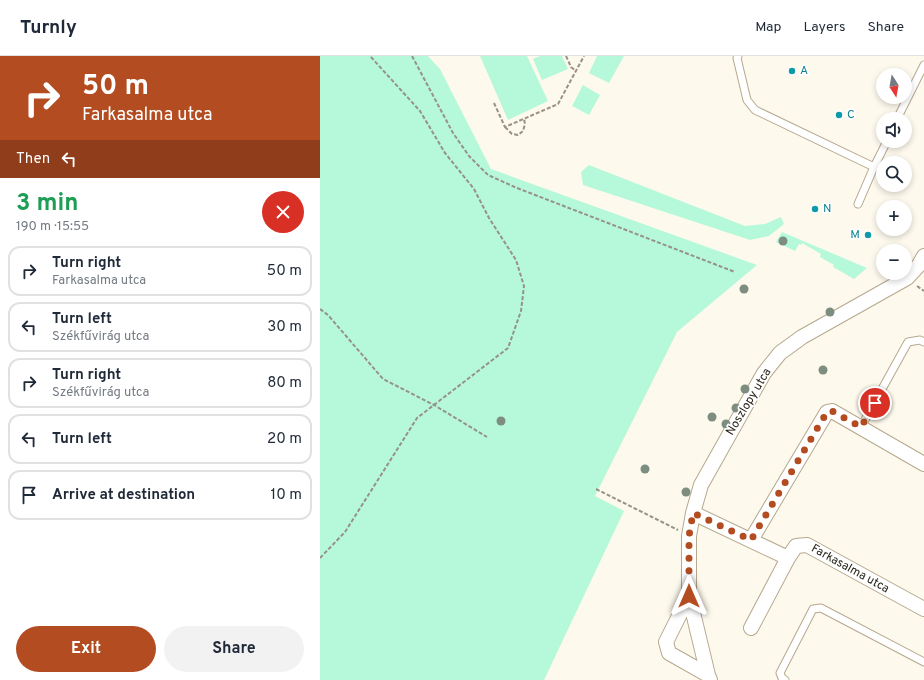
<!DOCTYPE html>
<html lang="en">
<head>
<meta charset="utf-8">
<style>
	body { margin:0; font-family:Overpass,sans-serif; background:#f2f2f3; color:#1f2937; height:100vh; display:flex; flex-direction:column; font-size:15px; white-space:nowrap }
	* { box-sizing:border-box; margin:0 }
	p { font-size:13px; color:#747a83 }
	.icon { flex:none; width:22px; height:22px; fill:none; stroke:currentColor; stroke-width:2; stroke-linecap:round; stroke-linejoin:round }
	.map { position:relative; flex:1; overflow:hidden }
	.sheet { display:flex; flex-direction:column; background:#fff; width:320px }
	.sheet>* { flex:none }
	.guide { background:#b34d21; color:#fff; overflow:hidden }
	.needle { width:26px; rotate:169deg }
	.fabs { position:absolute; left:556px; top:12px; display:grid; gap:8px }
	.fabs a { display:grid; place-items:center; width:36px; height:36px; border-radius:50%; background:#fff; box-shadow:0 2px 6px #0003; font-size:20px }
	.pin { position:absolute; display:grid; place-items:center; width:34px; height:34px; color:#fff; margin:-17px; border:2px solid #fff; border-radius:50%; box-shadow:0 1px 4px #0007 }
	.me { position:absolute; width:44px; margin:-22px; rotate:0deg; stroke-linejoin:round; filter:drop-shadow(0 0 3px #0008) }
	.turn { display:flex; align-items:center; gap:14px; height:84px; padding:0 16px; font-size:18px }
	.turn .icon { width:52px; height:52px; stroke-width:2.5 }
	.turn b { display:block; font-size:28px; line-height:34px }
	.then { display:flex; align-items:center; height:38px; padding:0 16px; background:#0003; gap:8px; font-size:15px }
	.round { display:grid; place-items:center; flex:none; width:42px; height:42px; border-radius:21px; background:#f2f2f3 }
	.head { display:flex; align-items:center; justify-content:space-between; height:68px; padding:0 16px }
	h1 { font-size:24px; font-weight:700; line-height:30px; color:#1e9e55 }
	.button { display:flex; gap:8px; margin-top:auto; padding:8px 16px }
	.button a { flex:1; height:46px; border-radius:24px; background:#b34d21; color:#fff; font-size:16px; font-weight:700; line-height:46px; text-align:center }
	.button a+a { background:#f2f2f3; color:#1f2937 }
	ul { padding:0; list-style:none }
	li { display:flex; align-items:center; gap:12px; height:50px; margin:0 8px 6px; padding:0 8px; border:2px solid #e0e1e3; border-radius:12px }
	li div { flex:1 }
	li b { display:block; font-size:15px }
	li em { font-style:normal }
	header { display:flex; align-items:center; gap:24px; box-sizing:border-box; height:56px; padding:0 20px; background:#fff; border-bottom:1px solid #e0e1e3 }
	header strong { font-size:19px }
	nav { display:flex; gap:22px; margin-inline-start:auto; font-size:14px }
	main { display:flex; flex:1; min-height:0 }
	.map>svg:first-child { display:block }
</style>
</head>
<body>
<header>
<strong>Turnly</strong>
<nav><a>Map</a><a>Layers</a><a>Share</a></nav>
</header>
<main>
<section class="sheet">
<div class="guide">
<div class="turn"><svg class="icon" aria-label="right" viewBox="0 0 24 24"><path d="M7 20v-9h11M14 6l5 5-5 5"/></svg><div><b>50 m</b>Farkasalma utca</div></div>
<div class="then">Then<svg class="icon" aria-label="left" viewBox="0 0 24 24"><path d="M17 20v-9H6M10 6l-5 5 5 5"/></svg></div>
</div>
<div class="head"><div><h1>3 min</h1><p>190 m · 15:55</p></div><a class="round" style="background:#d93025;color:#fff"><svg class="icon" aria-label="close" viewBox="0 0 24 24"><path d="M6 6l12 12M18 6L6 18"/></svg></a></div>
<ul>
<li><svg class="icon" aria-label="right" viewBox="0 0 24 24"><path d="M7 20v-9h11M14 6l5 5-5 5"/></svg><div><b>Turn right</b><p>Farkasalma utca</p></div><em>50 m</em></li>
<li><svg class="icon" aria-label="left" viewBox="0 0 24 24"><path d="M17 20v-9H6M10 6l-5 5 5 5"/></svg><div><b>Turn left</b><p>Székfűvirág utca</p></div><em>30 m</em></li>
<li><svg class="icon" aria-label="right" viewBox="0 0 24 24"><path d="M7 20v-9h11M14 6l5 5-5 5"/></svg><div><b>Turn right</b><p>Székfűvirág utca</p></div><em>80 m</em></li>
<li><svg class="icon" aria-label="left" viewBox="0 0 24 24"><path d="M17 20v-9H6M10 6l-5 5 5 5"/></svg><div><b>Turn left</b></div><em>20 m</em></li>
<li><svg class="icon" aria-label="arrive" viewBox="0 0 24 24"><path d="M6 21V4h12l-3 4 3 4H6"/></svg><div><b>Arrive at destination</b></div><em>10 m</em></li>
</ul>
<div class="button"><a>Exit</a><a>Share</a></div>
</section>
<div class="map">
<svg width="604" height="624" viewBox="0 0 604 624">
	<rect width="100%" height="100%" fill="#fef9ed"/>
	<!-- green -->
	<path fill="#b6f9da" d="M0,0H108L120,13L171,113L437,209L357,276L275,440L304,455L224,624H0Z
		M160,0H207L228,45L188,64Z
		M220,0H242L248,13L222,24L213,3Z
		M277,0H304L289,27L269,17Z
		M263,29L280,39L269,59L252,50Z
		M269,109L425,170L445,168L461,161L464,168L449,180L430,184L263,129L261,116Z
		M462,176L547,212L534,223L513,211L514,209L500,201L501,198L482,187L481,189L479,188L475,195L456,186Z"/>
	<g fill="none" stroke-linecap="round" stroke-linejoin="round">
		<defs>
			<path id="service" d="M418,0L417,2L427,44L435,54L554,111L567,85
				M577,63L604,9
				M538,148L554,111
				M541,371L588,286L600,284L604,286
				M465,624L462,622L460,617L493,553L501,552L604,606"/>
			<path id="minor" d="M373,457L468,502L476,490L487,489L604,553
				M431,484L507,356L512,355L604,408
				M369,540L346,586L349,597L388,619
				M431,572L468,502
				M390,624L388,619L369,540V480L373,457L381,429L444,317L460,297L482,281L587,222L599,209L604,200"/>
		</defs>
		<!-- service casing -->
		<use href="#service" stroke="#b5a88d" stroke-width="9"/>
		<!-- minor casing -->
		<use href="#minor" stroke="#b5a88d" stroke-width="16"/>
		<!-- path -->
		<path stroke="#979287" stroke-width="2" stroke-dasharray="4 2" stroke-linecap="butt" d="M92,0L133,77L149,100L168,119L197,132L415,216
			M246,0L251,11L256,15
			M174,47L185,71L238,48L264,0
			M185,71L192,78L198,79L203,75L205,68L204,63
			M597,230L604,235
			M0,253L8,259L63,323L114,349L167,381
			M276,433L358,474
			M0,502L25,476L97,362L188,292L201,255L204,230L196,204L169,162L154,133L125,97L100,55L50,0"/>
		<!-- service -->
		<use href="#service" stroke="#fff" stroke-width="7"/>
		<!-- minor -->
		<use href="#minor" stroke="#fff" stroke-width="14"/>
	</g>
	<!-- trees -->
	<g fill="#7d8e81">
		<circle cx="463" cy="185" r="4.5"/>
		<circle cx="424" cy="233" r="4.5"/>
		<circle cx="510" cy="256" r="4.5"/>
		<circle cx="503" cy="314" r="4.5"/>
		<circle cx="425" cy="333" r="4.5"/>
		<circle cx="416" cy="352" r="4.5"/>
		<circle cx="392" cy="361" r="4.5"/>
		<circle cx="181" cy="365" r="4.5"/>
		<circle cx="406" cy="368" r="4.5"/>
		<circle cx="325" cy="413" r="4.5"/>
		<circle cx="366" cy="436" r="4.5"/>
	</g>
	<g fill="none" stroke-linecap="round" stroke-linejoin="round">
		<!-- route -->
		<path stroke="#b34d21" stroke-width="7" stroke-dasharray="0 12.6" d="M369,540V480L373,457L431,484L507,356L512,355L541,371L555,347"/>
	</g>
	<!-- markers -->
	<g fill="#0f9aa8" stroke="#fff" stroke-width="1.5">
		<circle cx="472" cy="15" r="4"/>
		<circle cx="519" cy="59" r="4"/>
		<circle cx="495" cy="153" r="4"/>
		<circle cx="548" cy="179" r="4"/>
	</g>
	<g text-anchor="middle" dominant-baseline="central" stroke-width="3.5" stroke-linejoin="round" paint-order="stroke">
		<!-- culture labels -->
		<g font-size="12" fill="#0d838f" stroke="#fff" text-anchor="start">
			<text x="480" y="15">A</text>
			<text x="527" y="59">C</text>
			<text x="503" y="153">N</text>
			<text x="540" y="179" text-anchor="end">M</text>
		</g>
		<!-- street labels -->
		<g font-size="12" fill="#29241a" stroke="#fff">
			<text transform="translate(429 346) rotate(-59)">Noszlopy utca</text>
			<text transform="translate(530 513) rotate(29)">Farkasalma utca</text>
		</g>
	</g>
</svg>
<div class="fabs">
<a><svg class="needle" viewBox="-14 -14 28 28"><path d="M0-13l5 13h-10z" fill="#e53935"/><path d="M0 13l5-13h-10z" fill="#747a83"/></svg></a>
<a><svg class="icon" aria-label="sound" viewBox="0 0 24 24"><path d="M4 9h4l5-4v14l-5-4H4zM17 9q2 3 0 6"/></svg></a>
<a><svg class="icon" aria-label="search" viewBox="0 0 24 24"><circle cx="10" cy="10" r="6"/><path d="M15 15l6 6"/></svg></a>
<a>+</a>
<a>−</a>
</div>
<div class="pin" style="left:555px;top:347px;background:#d93025"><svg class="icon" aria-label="arrive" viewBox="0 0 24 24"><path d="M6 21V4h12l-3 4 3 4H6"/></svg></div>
<svg class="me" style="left:369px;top:540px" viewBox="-20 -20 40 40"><path d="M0-17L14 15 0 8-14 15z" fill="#b34d21" stroke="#fff" stroke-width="4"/></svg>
</div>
</main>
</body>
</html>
